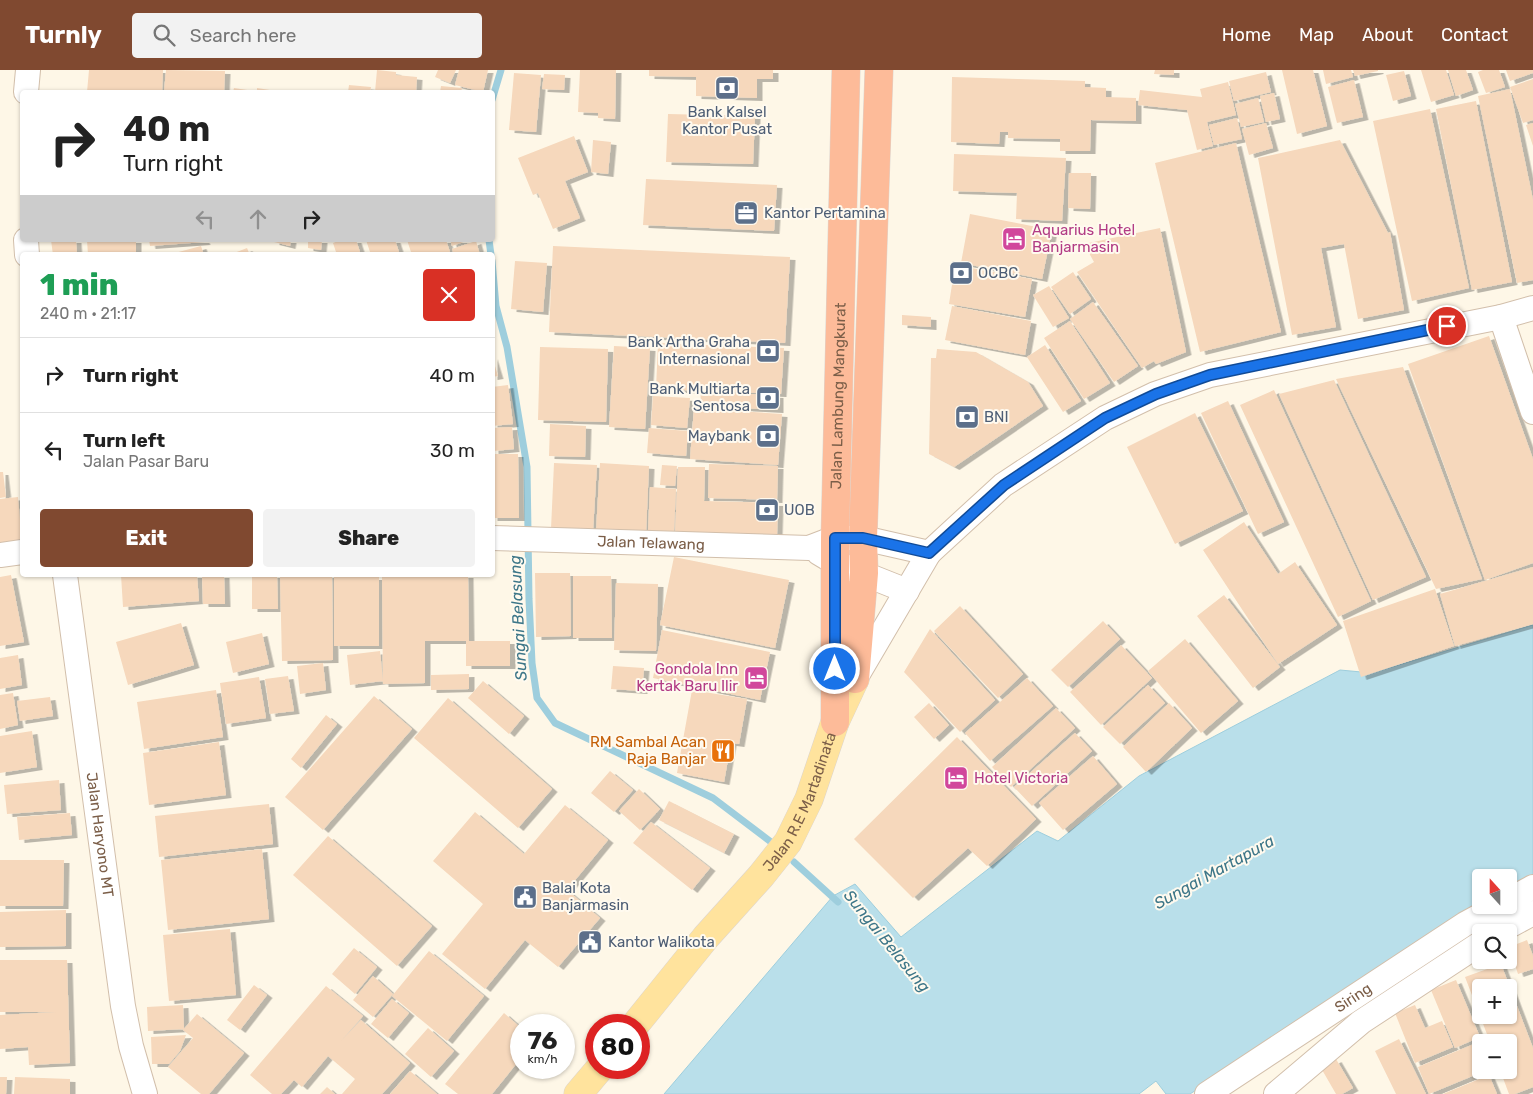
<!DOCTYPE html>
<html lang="en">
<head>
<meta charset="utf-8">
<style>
	body { margin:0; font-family:Rubik,sans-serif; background:#f2f2f2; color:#222; height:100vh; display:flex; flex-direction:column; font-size:19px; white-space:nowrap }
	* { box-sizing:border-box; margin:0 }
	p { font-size:16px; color:#767676 }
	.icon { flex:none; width:28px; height:28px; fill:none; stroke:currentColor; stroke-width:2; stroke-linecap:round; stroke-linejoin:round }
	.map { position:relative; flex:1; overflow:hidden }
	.sheet { position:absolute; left:20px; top:182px; width:475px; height:325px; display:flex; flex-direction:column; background:#fff; border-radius:5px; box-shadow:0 1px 4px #0004 }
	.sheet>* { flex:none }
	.banner { position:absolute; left:20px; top:20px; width:475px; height:152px; border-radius:5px; box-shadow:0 1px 4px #0004; background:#fff; color:#222; overflow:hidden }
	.needle { width:32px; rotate:339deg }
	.buttons { position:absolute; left:1472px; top:799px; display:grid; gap:10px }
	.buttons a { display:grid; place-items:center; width:45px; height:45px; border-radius:5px; background:#fff; box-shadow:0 1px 4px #0004; font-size:25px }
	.speed { position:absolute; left:510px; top:944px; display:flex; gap:10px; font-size:25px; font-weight:700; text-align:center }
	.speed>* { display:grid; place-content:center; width:65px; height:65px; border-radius:50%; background:#fff; box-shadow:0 1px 4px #0004; line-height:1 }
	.speed small { font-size:12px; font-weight:400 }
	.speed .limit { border:8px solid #d22; background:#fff; color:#111 }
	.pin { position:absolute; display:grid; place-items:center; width:42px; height:42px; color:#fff; margin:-21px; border:2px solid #fff; border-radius:50%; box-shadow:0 1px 5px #0007 }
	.me { position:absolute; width:55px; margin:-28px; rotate:0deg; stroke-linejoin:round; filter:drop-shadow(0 0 4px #0008) }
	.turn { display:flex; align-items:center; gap:18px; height:105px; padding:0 20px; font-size:22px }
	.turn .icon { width:65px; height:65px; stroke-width:2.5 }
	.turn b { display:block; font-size:35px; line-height:42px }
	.lanes { display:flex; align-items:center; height:48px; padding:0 20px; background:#0003; justify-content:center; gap:25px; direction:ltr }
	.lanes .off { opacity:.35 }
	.round { display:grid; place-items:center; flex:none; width:52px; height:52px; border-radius:5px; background:#f2f2f2 }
	.head { display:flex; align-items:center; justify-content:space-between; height:85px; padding:0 20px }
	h1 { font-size:30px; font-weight:800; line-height:38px; color:#1e9e55 }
	.cta { display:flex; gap:10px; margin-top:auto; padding:10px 20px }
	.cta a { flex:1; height:58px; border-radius:5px; background:#804930; color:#fff; font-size:20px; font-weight:800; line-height:58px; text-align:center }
	.cta a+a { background:#f2f2f2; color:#222 }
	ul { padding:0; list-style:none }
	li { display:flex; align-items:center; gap:15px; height:75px; padding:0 20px; border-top:1px solid #e0e0e0 }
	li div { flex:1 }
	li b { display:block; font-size:19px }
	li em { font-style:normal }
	header { display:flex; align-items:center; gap:30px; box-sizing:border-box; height:70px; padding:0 25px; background:#804930; color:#fff }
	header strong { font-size:24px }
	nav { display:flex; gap:28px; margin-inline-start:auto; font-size:18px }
	.search { width:350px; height:45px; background:#f2f2f2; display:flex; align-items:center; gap:12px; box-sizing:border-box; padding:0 18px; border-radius:5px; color:#767676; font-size:19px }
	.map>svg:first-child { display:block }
</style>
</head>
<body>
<header>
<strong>Turnly</strong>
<div class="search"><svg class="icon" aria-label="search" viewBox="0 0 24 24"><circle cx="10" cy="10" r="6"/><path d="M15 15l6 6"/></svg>Search here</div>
<nav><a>Home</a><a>Map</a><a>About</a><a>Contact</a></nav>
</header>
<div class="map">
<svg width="1533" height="1024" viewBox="0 0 1533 1024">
	<defs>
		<filter id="shadow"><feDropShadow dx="5.5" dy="3" stdDeviation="0" flood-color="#0004"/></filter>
	</defs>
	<rect width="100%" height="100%" fill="#fef7e7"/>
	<!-- water -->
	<path fill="#b9dfea" stroke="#9ecedd" d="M1533,555V806L1509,819V808H1481V835L1190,1024H1166L1156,1011L1139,1024H664L833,826L855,814L901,867L1037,761L1058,771L1139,706L1340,600L1372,603Z"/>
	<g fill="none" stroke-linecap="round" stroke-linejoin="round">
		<!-- stream -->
		<path stroke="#9ecedd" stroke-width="7" d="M492,30L501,0
			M489,170L491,185
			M492,191L496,236L507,277L527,397L529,529L532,593L537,628L555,653L713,728L771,772
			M794,792L838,832"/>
	</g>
	<!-- building -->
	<path fill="#f6d8bc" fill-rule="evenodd" filter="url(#shadow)" d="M89,0H163L162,22H87Z
		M166,0L225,1L224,22H164Z
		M377,0L396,2V5L417,7L416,22H375Z
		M438,0H456L450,13L435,7Z
		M459,0H488L483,22L455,15Z
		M580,0H616L615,49L598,48V43L578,42Z
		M649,0H773V9H757V28L696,26V7L649,6Z
		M1155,0H1174V5L1154,4Z
		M1282,0H1313L1327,56L1297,64Z
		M1323,0H1351L1353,7L1326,14Z
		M1353,0H1378V1L1355,6Z
		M1421,0H1446L1454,25L1431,32Z
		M1448,0H1466L1473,20L1456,26Z
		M1483,0H1499L1505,17L1486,23L1478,2Z
		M1506,0H1533V3L1510,11Z
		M1404,1L1411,26L1393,31L1386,5Z
		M1266,2L1271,22L1234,31L1229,11Z
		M514,3L541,5L536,62L509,60Z
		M544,4L565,5L564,20L542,19Z
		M952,7L1085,11V17L1106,18V27L1136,28V51L1091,50L1090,81H1060V69L1008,68V62H1000L999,74L951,72Z
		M1533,9V50L1523,53L1510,17Z
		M1354,10L1363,47L1337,53L1328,17Z
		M1228,12L1236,45L1207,52L1213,76L1197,80L1187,40L1138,35L1140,20L1202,27L1200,19Z
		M349,15L371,17L370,22H348Z
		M441,16L462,18L461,22H440Z
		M234,18L254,21V22H233Z
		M257,18L270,20V22H257Z
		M1510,19L1533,130V210L1517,213L1478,26Z
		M1274,23L1280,49L1266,52L1260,26Z
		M1258,28L1264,52L1241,57L1235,34Z
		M1476,31L1512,212L1472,220L1436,39Z
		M1430,39L1469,218L1412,231L1373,51Z
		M668,44L755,46L753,94L666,92Z
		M1237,48L1242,69L1214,75L1209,55Z
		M1266,53L1273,78L1249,85L1242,59Z
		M1533,53V76L1526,55Z
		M574,66L588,102L565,111L580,148L553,159L538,123L533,125L518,88Z
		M593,70L611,72L608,104L591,102Z
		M1340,70L1388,163L1390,162L1404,240L1358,249L1344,174L1321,178L1336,257L1292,265L1258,88Z
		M1236,73L1281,262L1200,282L1155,93Z
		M954,84L1066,88L1062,151L1016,149L1017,123L953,121Z
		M1069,103H1091L1090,139L1068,138Z
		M646,109L777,115L774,161L643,155Z
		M970,144L1052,160L1042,209L961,193Z
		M1160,158L1186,282L1156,294L1154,291L1142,298L1077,202L1094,192L1084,174Z
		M51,170H76L77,185H53Z
		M87,170H136V185H88Z
		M149,170H204L205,172L150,176Z
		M274,170H291L290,176L274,172Z
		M308,170H322L321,180L308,178Z
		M341,170H356L361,185H337L333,173Z
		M366,170H395L400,185H371Z
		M407,170H446L451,185H412Z
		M450,170H469L452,176Z
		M476,171L480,185H454L452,179Z
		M201,176L204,185H171V184Z
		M553,176L790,187L785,273L549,262Z
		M247,178L250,185H229Z
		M515,191L547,193L543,242L511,239Z
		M955,195L1032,209L1025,247L949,234Z
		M1073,202L1091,229L1070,244L1051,217Z
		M1049,216L1069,248L1053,257L1033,225Z
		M1093,232L1138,296L1114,312L1070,249Z
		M952,236L1031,251L1025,285L945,270Z
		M902,245L931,247V257L902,255Z
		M1070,251L1110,313L1084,329L1044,268Z
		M1489,266L1533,389V493L1485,510L1408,294Z
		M658,273L784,278L781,324L656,319Z
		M1045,275L1081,331L1063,342L1027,287Z
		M614,276L650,278L645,359L609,357Z
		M540,277L608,279L606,352L538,350Z
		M937,279L976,282L1028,312L1043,336L954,397L929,384L931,288H936Z
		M492,286L498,306L492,307Z
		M1403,297L1482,509L1436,519L1336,309Z
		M1334,310L1426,507L1373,530L1279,324Z
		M508,315L513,354L492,356V317Z
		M1274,320L1371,531L1338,547L1240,335Z
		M701,322L778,325V340L700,336Z
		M653,326L690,328L687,358L651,355Z
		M1228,331L1284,452L1258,464L1201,343Z
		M694,338L782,344L778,395L690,389Z
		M1195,343L1243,441L1175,474L1127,377Z
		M550,354L586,356L585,387L549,386Z
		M512,357L514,379L493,381L492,358Z
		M649,358L688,361L686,386L647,383Z
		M492,384H518L519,448H492Z
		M554,393L597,395L593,461L551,459Z
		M600,393L649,396L646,463L596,461Z
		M709,394L778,396L777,430L708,428Z
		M662,395L677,396L675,416L660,415Z
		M678,397H705L704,431L778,433L777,465L675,463Z
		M0,402H3L6,427L0,428Z
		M650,417L676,419L674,462L648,461Z
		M18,427L22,473L0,475V429Z
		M1244,452L1278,504L1295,492L1337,555L1278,594L1203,480Z
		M674,487L789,510L775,578L660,555Z
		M1533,497V554L1455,576L1440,524Z
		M535,503H570L571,566L536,567Z
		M11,505L24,572L0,576V507Z
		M121,505H197L199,531L123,537Z
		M202,505H224L225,534H203Z
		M252,505H277L278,539H252Z
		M280,505H332L333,590L282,591Z
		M382,505H468L469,571H510V596H466V571H425V613L383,614Z
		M573,506H611L612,568H573Z
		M334,507H379V576H334Z
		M616,513L658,514L656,581L614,580Z
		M1435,519L1454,576L1361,607L1343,551Z
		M1224,525L1280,597L1253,618L1197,546Z
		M960,536L1023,604L998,628L934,561Z
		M1103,551L1120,569L1068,617L1051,600Z
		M181,553L194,595L128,615L116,572Z
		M930,559L995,630L960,662L904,602Z
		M662,560L770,582L760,630L653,608Z
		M262,563L269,594L233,603L226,572Z
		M1185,569L1238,631L1201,663L1148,601Z
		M1121,575L1152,608L1101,655L1070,622Z
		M380,581L383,611L350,615L347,585Z
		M18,585L22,615L0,619V588Z
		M323,593L326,620L300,624L297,596Z
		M613,596L644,598L642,621L611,619Z
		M469,604V619L431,620V605Z
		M288,606L294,641L270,644L265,609Z
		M259,607L266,648L226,654L220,613Z
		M1027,608L1053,636L990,691L965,663Z
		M483,611L524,646L509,664L468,628Z
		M1148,615L1165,633L1120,674L1103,657Z
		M216,620L223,667L144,679L137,632Z
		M692,620L747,629L739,674L731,673L724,712L677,703Z
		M13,623L18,655L0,659V625Z
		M374,626L412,659L323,760L285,727Z
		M50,627L53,646L20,651L17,631Z
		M448,628L552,719L518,758L414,668Z
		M929,633L949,655L934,669L914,647Z
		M1169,633L1192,658L1146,702L1123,677Z
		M1056,638L1075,658L1011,717L992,697Z
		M326,645L337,654L301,698L291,689Z
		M32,661L37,697L0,703V666Z
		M1075,663L1092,681L1032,736L1014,717Z
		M957,667L1036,749L987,796L968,778L913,828L854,769Z
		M219,672L226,725L149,735L143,683Z
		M1093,686L1117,714L1063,760L1039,733Z
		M610,701L633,720L614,742L591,723Z
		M59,710L61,740L7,744L4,715Z
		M639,719L660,739L640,760L619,741Z
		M669,731L734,764L724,783L659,750Z
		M269,734L273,774L159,787L155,746Z
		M565,735L608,770L567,820L600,848L558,897L525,870L485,919L442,884L483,834L433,791L475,742L524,784Z
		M70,743L72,765L19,770L17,747Z
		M651,752L710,798L692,820L633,773Z
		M328,766L432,856L397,896L293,805Z
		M262,779L269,849L168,860L161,790Z
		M0,790H64L63,836H0Z
		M66,840V876L0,877V842Z
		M230,859L236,925L169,931L163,865Z
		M1527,870L1533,886V899L1518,904L1509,877Z
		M354,878L377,897L355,924L332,904Z
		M429,881L484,926L447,971L392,926Z
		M0,890H67L70,993L29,995L28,977L0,979V945L56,942H0Z
		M1501,894L1533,978V1017L1515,1024H1509L1500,1000H1509V972H1490L1465,907ZM1481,918H1509V945H1481Z
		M373,906L393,924L373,947L353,930Z
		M1456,910L1480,967L1455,978L1431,920Z
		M254,915L267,925L240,960L227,950Z
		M326,916L363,946L341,971L361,950L410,993L382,1024H342L355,1009L328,986L302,1017L294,1010L281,1024H272L250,1005Z
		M392,929L409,943L388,968L371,954Z
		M183,935L184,959L148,961L147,937Z
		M1415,935L1425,958L1442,951L1453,977L1415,993L1395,943Z
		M504,943L521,958V988L492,1024H458L445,1014Z
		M197,944L244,983L209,1024H201L168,997L193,968L183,960Z
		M428,958L454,981L431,1007L405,984Z
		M186,965L180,981L169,994H152L151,967Z
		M1399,969L1426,1024H1396L1375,981Z
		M1474,974L1481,991V1000H1487L1429,1024L1418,997Z
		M1336,989L1353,1018L1342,1024H1336L1321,998Z
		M410,1001L437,1024H390Z
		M1489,1005L1497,1024H1443Z
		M0,1007H7L6,1024H0Z
		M15,1007L70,1009V1024H14Z
		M327,1017L335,1024H320Z"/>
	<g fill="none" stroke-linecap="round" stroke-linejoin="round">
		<defs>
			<g id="minor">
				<path d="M26,22L28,0"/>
				<path d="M26,170L27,185"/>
				<path d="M1501,247L1533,342"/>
				<path id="s1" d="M492,468L809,478L835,468H863L929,483"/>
				<path d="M819,483L834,492L907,521"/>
				<path d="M0,485L22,482"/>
				<path id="s2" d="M65,505L123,936L131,976L145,1024"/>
				<path d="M855,609L929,483L1003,415L1105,348L1155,324L1210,305L1501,247L1533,238"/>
				<path d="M1509,830L1533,817"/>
				<path d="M1498,862L1533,843"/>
				<path id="s3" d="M1207,1024L1465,854L1500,835"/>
				<path d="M1276,1024L1361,952L1481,873"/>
			</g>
			<g id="major">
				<path id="s4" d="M635,955L706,867L761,806L788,772L809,729L835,652L855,609"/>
				<path d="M578,1024L600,998"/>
			</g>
			<g id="highway">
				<path d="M855,609L864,503L863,468L879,0"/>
				<path id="s5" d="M835,652V468L846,0"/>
			</g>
		</defs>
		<!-- minor casing -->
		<use href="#minor" stroke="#d2bfab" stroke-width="26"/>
		<!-- major casing -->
		<use href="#major" stroke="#ddd5cf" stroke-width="29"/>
		<!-- highway casing -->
		<use href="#highway" stroke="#ddd5cf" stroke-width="29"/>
		<!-- minor -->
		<use href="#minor" stroke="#fff" stroke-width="24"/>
		<!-- major -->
		<use href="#major" stroke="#ffe39d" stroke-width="28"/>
		<!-- highway -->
		<use href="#highway" stroke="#fdbb99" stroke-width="28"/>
	</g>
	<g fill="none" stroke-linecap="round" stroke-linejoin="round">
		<defs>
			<path id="route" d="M835,599V468H863L929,483L1004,415L1105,348L1156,324L1210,305L1447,256"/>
		</defs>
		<!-- route casing -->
		<use href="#route" stroke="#114b97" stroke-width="12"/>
		<!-- route -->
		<use href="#route" stroke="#1a73e8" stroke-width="9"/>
	</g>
	<!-- icons -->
	<defs>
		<symbol id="bank-square" viewBox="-11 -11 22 22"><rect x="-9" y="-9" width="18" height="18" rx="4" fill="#5c6f8a" stroke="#fffaef"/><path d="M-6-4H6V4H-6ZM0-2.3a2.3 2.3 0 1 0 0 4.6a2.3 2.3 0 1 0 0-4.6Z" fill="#fff"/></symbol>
		<symbol id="office-square" viewBox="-11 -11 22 22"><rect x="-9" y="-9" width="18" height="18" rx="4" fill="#5c6f8a" stroke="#fffaef"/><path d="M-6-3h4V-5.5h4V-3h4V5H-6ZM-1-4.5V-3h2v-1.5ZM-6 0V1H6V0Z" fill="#fff"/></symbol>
		<symbol id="hotel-square" viewBox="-11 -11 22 22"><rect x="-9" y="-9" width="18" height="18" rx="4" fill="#d1479c" stroke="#fffaef"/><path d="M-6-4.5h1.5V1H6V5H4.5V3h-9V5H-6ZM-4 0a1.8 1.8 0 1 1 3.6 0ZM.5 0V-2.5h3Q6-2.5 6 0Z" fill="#fff"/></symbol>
		<symbol id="restaurant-square" viewBox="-11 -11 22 22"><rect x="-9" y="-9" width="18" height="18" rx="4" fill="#e8710a" stroke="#fffaef"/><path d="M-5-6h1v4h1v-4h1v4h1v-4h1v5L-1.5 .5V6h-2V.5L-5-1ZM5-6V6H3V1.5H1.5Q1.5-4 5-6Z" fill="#fff"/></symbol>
		<symbol id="civic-square" viewBox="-11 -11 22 22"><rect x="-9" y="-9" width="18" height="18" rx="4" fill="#5c6f8a" stroke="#fffaef"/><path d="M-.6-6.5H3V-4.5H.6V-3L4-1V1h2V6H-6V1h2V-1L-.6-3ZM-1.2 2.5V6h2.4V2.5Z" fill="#fff"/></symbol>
	</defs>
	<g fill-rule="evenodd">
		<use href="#bank-square" x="713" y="4" width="28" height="28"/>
		<use href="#office-square" x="732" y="129" width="28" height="28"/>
		<use href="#hotel-square" x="1000" y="155" width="28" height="28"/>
		<use href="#bank-square" x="947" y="189" width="28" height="28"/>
		<use href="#bank-square" x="754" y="267" width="28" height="28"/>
		<use href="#bank-square" x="754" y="314" width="28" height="28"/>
		<use href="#bank-square" x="953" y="333" width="28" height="28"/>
		<use href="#bank-square" x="754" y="352" width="28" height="28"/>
		<use href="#bank-square" x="753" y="426" width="28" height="28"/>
		<use href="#hotel-square" x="742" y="594" width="28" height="28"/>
		<use href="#restaurant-square" x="709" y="667" width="28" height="28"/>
		<use href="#hotel-square" x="942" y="694" width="28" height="28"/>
		<use href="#civic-square" x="511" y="813" width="28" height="28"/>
		<use href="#civic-square" x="576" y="858" width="28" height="28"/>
	</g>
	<g text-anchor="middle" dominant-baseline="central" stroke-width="4" stroke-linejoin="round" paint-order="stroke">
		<!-- service labels -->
		<g font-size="15" fill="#4e5e75" stroke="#fffaef" text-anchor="start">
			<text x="727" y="42" text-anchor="middle">Bank Kalsel<tspan x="727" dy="17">Kantor Pusat</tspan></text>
			<text x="764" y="143">Kantor Pertamina</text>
			<text x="978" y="203">OCBC</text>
			<text x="750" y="272" text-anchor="end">Bank Artha Graha<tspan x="750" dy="17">Internasional</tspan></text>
			<text x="750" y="319" text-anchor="end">Bank Multiarta<tspan x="750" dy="17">Sentosa</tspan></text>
			<text x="984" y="347">BNI</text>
			<text x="750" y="366" text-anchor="end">Maybank</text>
			<text x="784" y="440">UOB</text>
			<text x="542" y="818">Balai Kota<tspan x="542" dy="17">Banjarmasin</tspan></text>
			<text x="608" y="872">Kantor Walikota</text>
		</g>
		<!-- hotel labels -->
		<g font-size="15" fill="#b23c85" stroke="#fffaef" text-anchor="start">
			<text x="1032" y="160">Aquarius Hotel<tspan x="1032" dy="17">Banjarmasin</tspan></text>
			<text x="738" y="599" text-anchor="end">Gondola Inn<tspan x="738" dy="17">Kertak Baru Ilir</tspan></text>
			<text x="974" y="708">Hotel Victoria</text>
		</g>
		<!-- street labels -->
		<g font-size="15" fill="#7b5e48" stroke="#fffaef">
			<text stroke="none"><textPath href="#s5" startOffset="326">Jalan Lambung Mangkurat</textPath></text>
			<text stroke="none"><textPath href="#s1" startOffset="159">Jalan Telawang</textPath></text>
			<text stroke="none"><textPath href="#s4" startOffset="280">Jalan R.E Martadinata</textPath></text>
			<text stroke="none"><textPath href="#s2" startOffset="262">Jalan Haryono MT</textPath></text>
			<text stroke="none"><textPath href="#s3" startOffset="175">Siring</textPath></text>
		</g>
		<!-- food labels -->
		<g font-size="15" fill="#c56008" stroke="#fffaef" text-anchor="end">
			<text x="706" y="672">RM Sambal Acan<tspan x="706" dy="17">Raja Banjar</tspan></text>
		</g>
		<!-- water labels -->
		<g font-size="16" font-style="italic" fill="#3d7688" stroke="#fffaef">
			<text transform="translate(518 548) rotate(-93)">Sungai Belasung</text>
			<text transform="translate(1214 802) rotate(-29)">Sungai Martapura</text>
			<text transform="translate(887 871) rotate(51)">Sungai Belasung</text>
		</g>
	</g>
</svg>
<div class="buttons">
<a><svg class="needle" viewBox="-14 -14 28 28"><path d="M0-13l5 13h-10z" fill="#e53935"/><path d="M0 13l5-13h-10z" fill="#767676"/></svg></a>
<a><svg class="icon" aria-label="search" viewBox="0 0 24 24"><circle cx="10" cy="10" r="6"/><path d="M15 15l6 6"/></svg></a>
<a>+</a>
<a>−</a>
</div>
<div class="speed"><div>76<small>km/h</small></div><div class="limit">80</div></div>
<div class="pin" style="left:1447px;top:256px;background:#d93025"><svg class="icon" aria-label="arrive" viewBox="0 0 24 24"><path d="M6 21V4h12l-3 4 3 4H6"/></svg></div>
<svg class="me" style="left:835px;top:599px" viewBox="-20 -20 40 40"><circle r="17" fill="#1a73e8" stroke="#fff" stroke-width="3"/><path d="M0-11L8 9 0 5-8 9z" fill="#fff"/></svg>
<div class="banner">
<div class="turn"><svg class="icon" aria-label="right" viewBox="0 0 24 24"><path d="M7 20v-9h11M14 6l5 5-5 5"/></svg><div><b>40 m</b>Turn right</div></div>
<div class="lanes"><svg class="icon off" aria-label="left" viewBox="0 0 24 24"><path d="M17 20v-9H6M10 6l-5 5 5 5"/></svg><svg class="icon off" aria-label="ahead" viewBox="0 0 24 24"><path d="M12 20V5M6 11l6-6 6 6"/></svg><svg class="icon" aria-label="right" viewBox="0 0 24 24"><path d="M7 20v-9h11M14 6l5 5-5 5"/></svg></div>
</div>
<section class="sheet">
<div class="head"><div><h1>1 min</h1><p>240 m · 21:17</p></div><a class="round" style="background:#d93025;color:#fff"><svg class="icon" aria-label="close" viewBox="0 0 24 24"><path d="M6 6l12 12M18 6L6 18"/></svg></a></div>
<ul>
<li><svg class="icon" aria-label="right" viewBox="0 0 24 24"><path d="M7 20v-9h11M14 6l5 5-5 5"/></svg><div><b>Turn right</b></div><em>40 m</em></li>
<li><svg class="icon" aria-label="left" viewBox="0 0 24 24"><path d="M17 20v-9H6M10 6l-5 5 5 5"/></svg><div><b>Turn left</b><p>Jalan Pasar Baru</p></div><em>30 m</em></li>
</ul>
<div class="cta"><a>Exit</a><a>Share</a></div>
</section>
</div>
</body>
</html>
